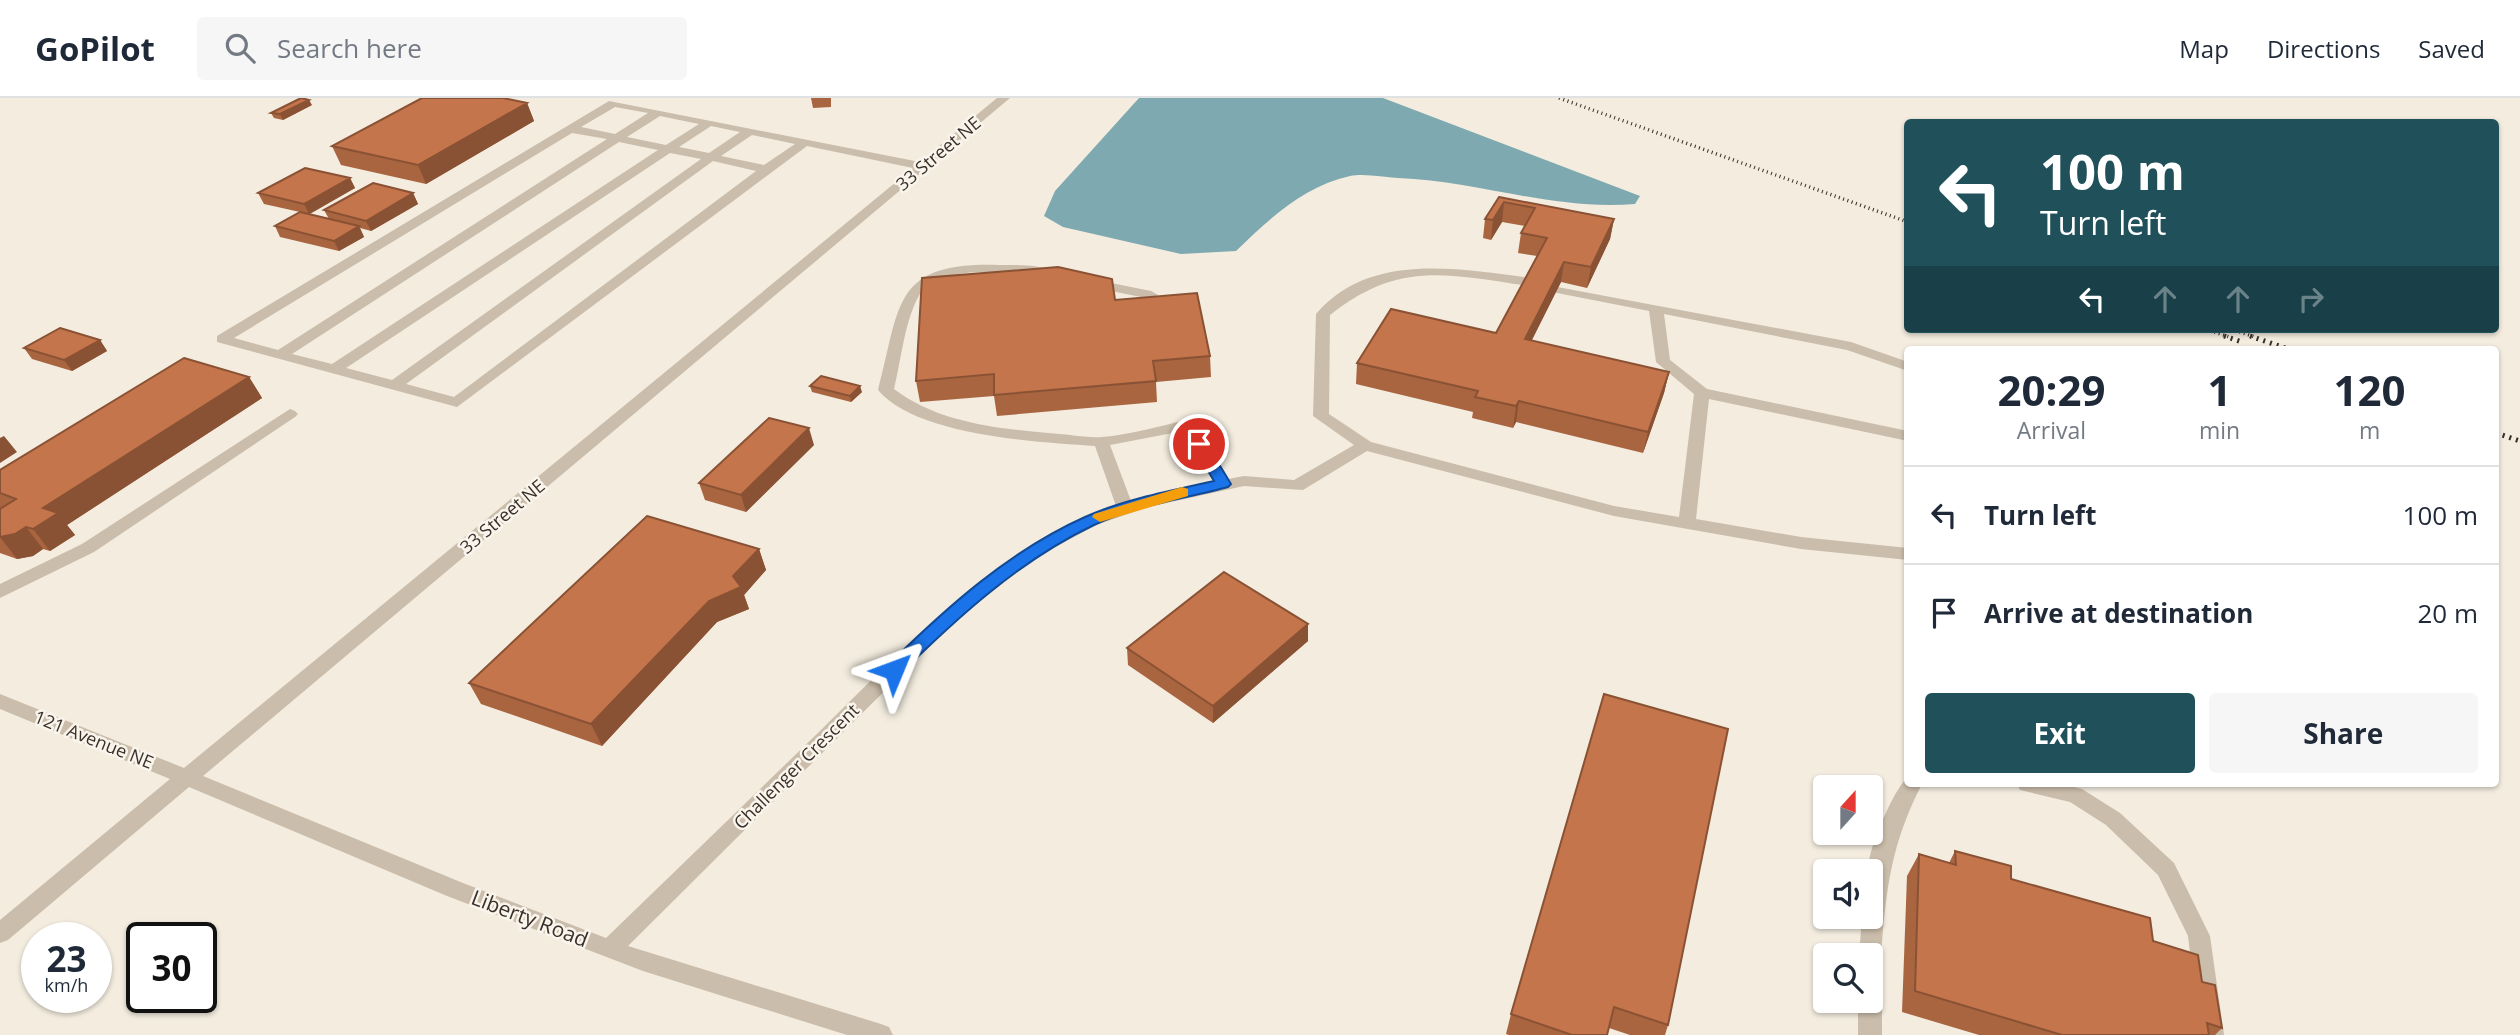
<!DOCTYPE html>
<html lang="en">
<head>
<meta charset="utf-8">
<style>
	body { margin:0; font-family:"Open Sans",sans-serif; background:#f6f6f7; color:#1f2937; height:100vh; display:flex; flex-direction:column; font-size:26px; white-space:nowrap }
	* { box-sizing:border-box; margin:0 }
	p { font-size:23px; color:#747a83 }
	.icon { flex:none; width:38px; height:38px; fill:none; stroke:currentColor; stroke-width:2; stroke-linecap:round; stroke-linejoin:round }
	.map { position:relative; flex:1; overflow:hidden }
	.panel { position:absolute; left:1904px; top:248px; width:595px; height:441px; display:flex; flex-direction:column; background:#fff; border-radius:7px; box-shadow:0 2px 5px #0004 }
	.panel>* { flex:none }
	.banner { position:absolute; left:1904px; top:21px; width:595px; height:214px; border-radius:7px; box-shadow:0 2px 5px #0004; background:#20515b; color:#fff; overflow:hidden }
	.needle { width:46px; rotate:21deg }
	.tools { position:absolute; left:1813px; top:677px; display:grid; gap:14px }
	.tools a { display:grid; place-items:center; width:70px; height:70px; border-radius:7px; background:#fff; box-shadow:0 2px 5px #0004; font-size:35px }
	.speed { position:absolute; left:21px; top:824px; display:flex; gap:14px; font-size:35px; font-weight:700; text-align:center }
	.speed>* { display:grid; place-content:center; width:91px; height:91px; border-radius:50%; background:#fff; box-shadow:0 2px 5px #0004; line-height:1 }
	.speed small { font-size:18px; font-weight:400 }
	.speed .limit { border:4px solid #111; border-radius:10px; background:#fff; color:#111 }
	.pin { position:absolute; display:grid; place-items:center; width:60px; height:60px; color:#fff; margin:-30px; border:4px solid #fff; border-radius:50%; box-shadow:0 2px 7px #0007 }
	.me { position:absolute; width:77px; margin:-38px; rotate:46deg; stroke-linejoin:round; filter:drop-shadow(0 0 5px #0008) }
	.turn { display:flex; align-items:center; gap:24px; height:147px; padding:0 21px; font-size:32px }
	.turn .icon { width:91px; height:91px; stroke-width:2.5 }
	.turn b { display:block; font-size:49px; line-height:60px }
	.lanes { display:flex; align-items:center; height:66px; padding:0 21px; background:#0003; justify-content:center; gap:35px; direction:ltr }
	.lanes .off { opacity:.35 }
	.eta { display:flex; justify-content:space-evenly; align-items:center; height:119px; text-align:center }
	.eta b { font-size:42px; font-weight:700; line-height:49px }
	.action { display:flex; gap:14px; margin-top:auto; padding:14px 21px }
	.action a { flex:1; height:80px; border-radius:7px; background:#20515b; color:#fff; font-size:28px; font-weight:700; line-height:80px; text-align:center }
	.action a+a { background:#f6f6f7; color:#1f2937 }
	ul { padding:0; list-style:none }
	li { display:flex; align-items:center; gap:21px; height:98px; padding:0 21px; border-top:2px solid #e0e1e3 }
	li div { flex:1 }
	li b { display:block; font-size:26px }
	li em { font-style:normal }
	header { display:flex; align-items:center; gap:42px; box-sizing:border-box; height:98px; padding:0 35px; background:#fff; border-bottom:2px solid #e0e1e3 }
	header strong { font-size:33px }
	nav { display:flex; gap:38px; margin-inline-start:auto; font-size:24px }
	.search { width:490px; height:63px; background:#f6f6f7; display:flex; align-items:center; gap:18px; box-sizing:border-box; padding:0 24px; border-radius:7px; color:#747a83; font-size:26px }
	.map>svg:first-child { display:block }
</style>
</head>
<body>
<header>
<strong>GoPilot</strong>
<div class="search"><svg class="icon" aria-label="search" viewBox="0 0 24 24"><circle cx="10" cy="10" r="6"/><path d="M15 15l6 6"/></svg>Search here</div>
<nav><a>Map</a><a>Directions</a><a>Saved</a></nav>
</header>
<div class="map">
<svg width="2520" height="937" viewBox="0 0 2520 937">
	<rect width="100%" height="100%" fill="#f3ecdf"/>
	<!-- water -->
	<path fill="#7ea9b0" d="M1139,0H1383L1640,98L1635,106C1555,113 1478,83 1398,80C1383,79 1364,75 1350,78C1304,88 1268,122 1236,153L1181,156L1063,129L1044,118L1055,93Z"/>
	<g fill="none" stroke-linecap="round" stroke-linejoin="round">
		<!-- minor -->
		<path fill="#cbbdab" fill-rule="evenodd" d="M997,0H1010L203,678L463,785L606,840C678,770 751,700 823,630C911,544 997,449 1116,408L1095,348C1037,344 917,338 878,292C901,206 892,164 999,167C1015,167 1045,166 1057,176L1050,180C1019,175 939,164 920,196C905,220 901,263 894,291C940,326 1002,331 1059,336C1073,337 1088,340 1102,339C1130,337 1159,328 1187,322L1193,324L1228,381L1244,378L1294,382L1354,347L1313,318L1316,216C1370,153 1459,171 1531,180L1538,184L1531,188C1449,177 1400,161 1330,217L1329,316L1371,344L1614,408L1679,419L1694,296L1656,264L1649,213L1552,194V188L1851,244L1908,264V273L1847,252L1664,216L1670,262L1707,291L1908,333V343L1709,301L1696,421L1801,439L1908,450V462L1801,451L1614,418L1367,353L1303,392L1244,388L1148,409L1096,427L1037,459L957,521L628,848L881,926L889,929L893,937H847L643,873L447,798L189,689L8,842L0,845V822L170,681L0,611V596L184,670L913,70L807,48L457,309L217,244V238L609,3L920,64ZM615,9L648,15L615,36L581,29ZM660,18L699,26L666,47L627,39ZM711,28L740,34L709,55L679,49ZM572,35L607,41L278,252L234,240ZM752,37L795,46L764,67L721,58ZM619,44L658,52L332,266L292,256ZM670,55L701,61L392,282L346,270ZM713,63L756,73L454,299L406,286ZM1183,333L1214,384L1131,403L1110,347Z
			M1091,181L1151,193L1158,197L1151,201L1086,188V182Z
			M290,311L295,313L298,316L295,319L94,454L0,500V486L82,446Z
			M1908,679V686H1922C1891,746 1886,791 1881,858L1878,865L1871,868V858H1859L1862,819H1871C1871,803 1870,783 1869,771C1866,754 1895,689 1908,679Z
			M2017,686H2063L2082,691L2120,715L2174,765L2210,838L2224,937H2200L2188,838L2158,777L2106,727L2070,704L2020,692Z
			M1871,893L1878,896L1882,903V937H1858V903H1871Z"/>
		<!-- rail-far1 -->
		<path stroke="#39302a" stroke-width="3.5" stroke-dasharray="1 3.5" stroke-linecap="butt" d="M1559,0L1908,124
			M2206,231L2229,239
			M2231,231L2255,239"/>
		<!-- rail -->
		<path stroke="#39302a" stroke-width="5" stroke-dasharray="2 5" stroke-linecap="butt" d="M2224,238L2242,244
			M2250,238L2291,252
			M2496,335L2520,343"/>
	</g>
	<!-- wall -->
	<path fill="#a96540" d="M811,0H831V9L813,10Z
		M527,5L534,23L426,86L341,67L332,48Z
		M312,7L283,22L274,20L271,15Z
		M350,80L355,90L310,116L329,121L324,112L413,95L418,106L371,133L360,130L364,139L339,153L280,139L275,128L300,114L264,106L258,95Z
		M1499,99L1614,121L1610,141L1587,190L1561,184L1531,243L1669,274L1664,295L1643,355L1516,324L1513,330L1472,320L1473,314L1356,286L1357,265L1496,235L1537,158L1518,155L1521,135L1525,128L1502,124L1491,142L1483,140L1485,121Z
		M1115,202L1210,258L1211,279L1156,284L1157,304L997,318L994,298L920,304L916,283Z
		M100,242L107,253L72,273L32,261L24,250Z
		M249,279L262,300L67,427L75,437L50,453L43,451L33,458L17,461L0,455V411L1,410H0V372Z
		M810,288L862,294L851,304L812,294Z
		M814,347L746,414L705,402L699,385Z
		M759,451L766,472L744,497L749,511L717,524L602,648L481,606L469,585Z
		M1308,526V543L1213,625L1128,567L1127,550Z
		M1604,596L1668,927L1665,937H1630L1609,930L1607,937H1509L1506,936L1511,916Z
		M1955,753L2011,781L2153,843L2202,884L2222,930L2215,937H1979L1902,914L1907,778L1919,756L1949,765Z"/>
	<!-- shaded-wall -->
	<path fill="#8a5234" d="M309,2L312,7L283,22L280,16Z
		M527,5L534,23L426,86L418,67Z
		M350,80L355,90L309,116L304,106Z
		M413,95L418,106L371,133L366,123Z
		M1504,104L1502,124L1491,142L1493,122Z
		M1614,121L1610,141L1587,190L1591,169Z
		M359,128L364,139L339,153L334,143Z
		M1564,164L1561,184L1522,262L1525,241Z
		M100,242L107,253L72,273L64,262Z
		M1669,274L1664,295L1643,355L1648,334Z
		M249,279L262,300L67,427L75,437L50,453L33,431L43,410Z
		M860,288L862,294L851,304L850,298Z
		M1519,303L1516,324L1513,330L1516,308Z
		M809,330L814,347L746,414L741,397Z
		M4,338L17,354L0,365V340Z
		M26,429L43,451L33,458L17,461L0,439Z
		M759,451L766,472L744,497L749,511L717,524L602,648L591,626Z
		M1308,526V543L1213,625V608Z"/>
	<!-- building -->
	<path fill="#c5754b" stroke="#8a5234" stroke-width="2" d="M301,0L309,2L280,16L271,15Z
		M422,0H503L527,5L418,67L332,48Z
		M305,70L350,80L304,106L258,95Z
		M373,85L413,95L366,123L324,112Z
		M1499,99L1614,121L1591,169L1564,164L1525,241L1669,274L1648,334L1519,303L1516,308L1475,299L1478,293L1357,265L1391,211L1496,235L1547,140L1521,135L1535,110L1504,104L1493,122L1485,121Z
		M300,114L359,128L334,143L275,128Z
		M1058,169L1112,181L1115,202L1197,195L1210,258L1153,263L1156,283L994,297V276L916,283L922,180Z
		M60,230L100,242L64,262L24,250Z
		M184,260L249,279L43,410L58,415L33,431L26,429L15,436L0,439V411L16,401L0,395V372Z
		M821,278L860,288L850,298L810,288Z
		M769,320L809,330L741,397L699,385Z
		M647,418L759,451L733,478L741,489L709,503L591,626L469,585Z
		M1224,474L1308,526L1213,608L1127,550Z
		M1604,596L1728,631L1668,927L1614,909L1607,937H1572L1511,916Z
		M1955,753L2011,768V781L2150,820L2153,843L2198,857L2202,884L2215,887L2222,930L2207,925L2209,937H2062L1915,893L1919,756L1956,767Z"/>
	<!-- route -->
	<path fill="#1a73e8" stroke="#114b97" stroke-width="2" d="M1199,342L1205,343L1231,386L1228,389C1184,401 1136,407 1094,427C1020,462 958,519 900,576H888L885,572L888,567C946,510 1009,453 1085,419C1125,401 1171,393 1214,383L1192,346Z"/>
	<!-- slow -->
	<path fill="#f59e0b" d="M1182,389L1188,391V398L1100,424L1092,419L1094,416Z"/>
	<g text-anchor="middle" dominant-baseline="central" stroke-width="5" stroke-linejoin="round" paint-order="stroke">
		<!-- street labels -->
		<g font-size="18" fill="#39302a" stroke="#faf5ec">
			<text transform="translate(938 55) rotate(-40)">33 Street NE</text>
			<text transform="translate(502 418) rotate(-40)">33 Street NE</text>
			<text transform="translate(94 641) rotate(22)">121 Avenue NE</text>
			<text transform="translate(796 668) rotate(-45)">Challenger Crescent</text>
		</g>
		<!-- near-street labels -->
		<g font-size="21" fill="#39302a" stroke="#faf5ec">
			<text transform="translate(530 820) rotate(21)">Liberty Road</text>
		</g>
	</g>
</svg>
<div class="tools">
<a><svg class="needle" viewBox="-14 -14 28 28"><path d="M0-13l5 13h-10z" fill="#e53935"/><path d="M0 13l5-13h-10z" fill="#747a83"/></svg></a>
<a><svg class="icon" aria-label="sound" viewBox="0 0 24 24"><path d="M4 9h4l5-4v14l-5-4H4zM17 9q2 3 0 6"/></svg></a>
<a><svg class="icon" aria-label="search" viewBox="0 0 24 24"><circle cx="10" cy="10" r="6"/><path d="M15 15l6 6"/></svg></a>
</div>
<div class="speed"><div>23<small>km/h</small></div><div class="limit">30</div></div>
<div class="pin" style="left:1199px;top:346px;background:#d93025"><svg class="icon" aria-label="arrive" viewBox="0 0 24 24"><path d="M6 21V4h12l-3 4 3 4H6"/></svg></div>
<svg class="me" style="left:894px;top:572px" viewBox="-20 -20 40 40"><path d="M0-17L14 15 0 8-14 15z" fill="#1a73e8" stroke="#fff" stroke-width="4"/></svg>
<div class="banner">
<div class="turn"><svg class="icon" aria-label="left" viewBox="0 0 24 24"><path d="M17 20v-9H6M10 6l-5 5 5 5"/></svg><div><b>100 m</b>Turn left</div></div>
<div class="lanes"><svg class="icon" aria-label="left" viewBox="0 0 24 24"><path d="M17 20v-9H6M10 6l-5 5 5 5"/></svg><svg class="icon off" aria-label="ahead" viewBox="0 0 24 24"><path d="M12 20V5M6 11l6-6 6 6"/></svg><svg class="icon off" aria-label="ahead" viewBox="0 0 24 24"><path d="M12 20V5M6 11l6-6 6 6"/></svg><svg class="icon off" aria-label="right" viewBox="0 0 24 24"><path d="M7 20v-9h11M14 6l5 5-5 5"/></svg></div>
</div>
<section class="panel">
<div class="eta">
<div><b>20:29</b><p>Arrival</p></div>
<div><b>1</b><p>min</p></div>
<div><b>120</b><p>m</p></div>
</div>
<ul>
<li><svg class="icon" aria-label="left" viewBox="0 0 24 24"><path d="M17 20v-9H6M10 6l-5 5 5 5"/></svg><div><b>Turn left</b></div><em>100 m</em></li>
<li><svg class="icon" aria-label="arrive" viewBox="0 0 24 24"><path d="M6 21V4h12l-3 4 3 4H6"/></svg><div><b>Arrive at destination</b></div><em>20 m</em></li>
</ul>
<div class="action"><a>Exit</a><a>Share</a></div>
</section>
</div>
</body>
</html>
